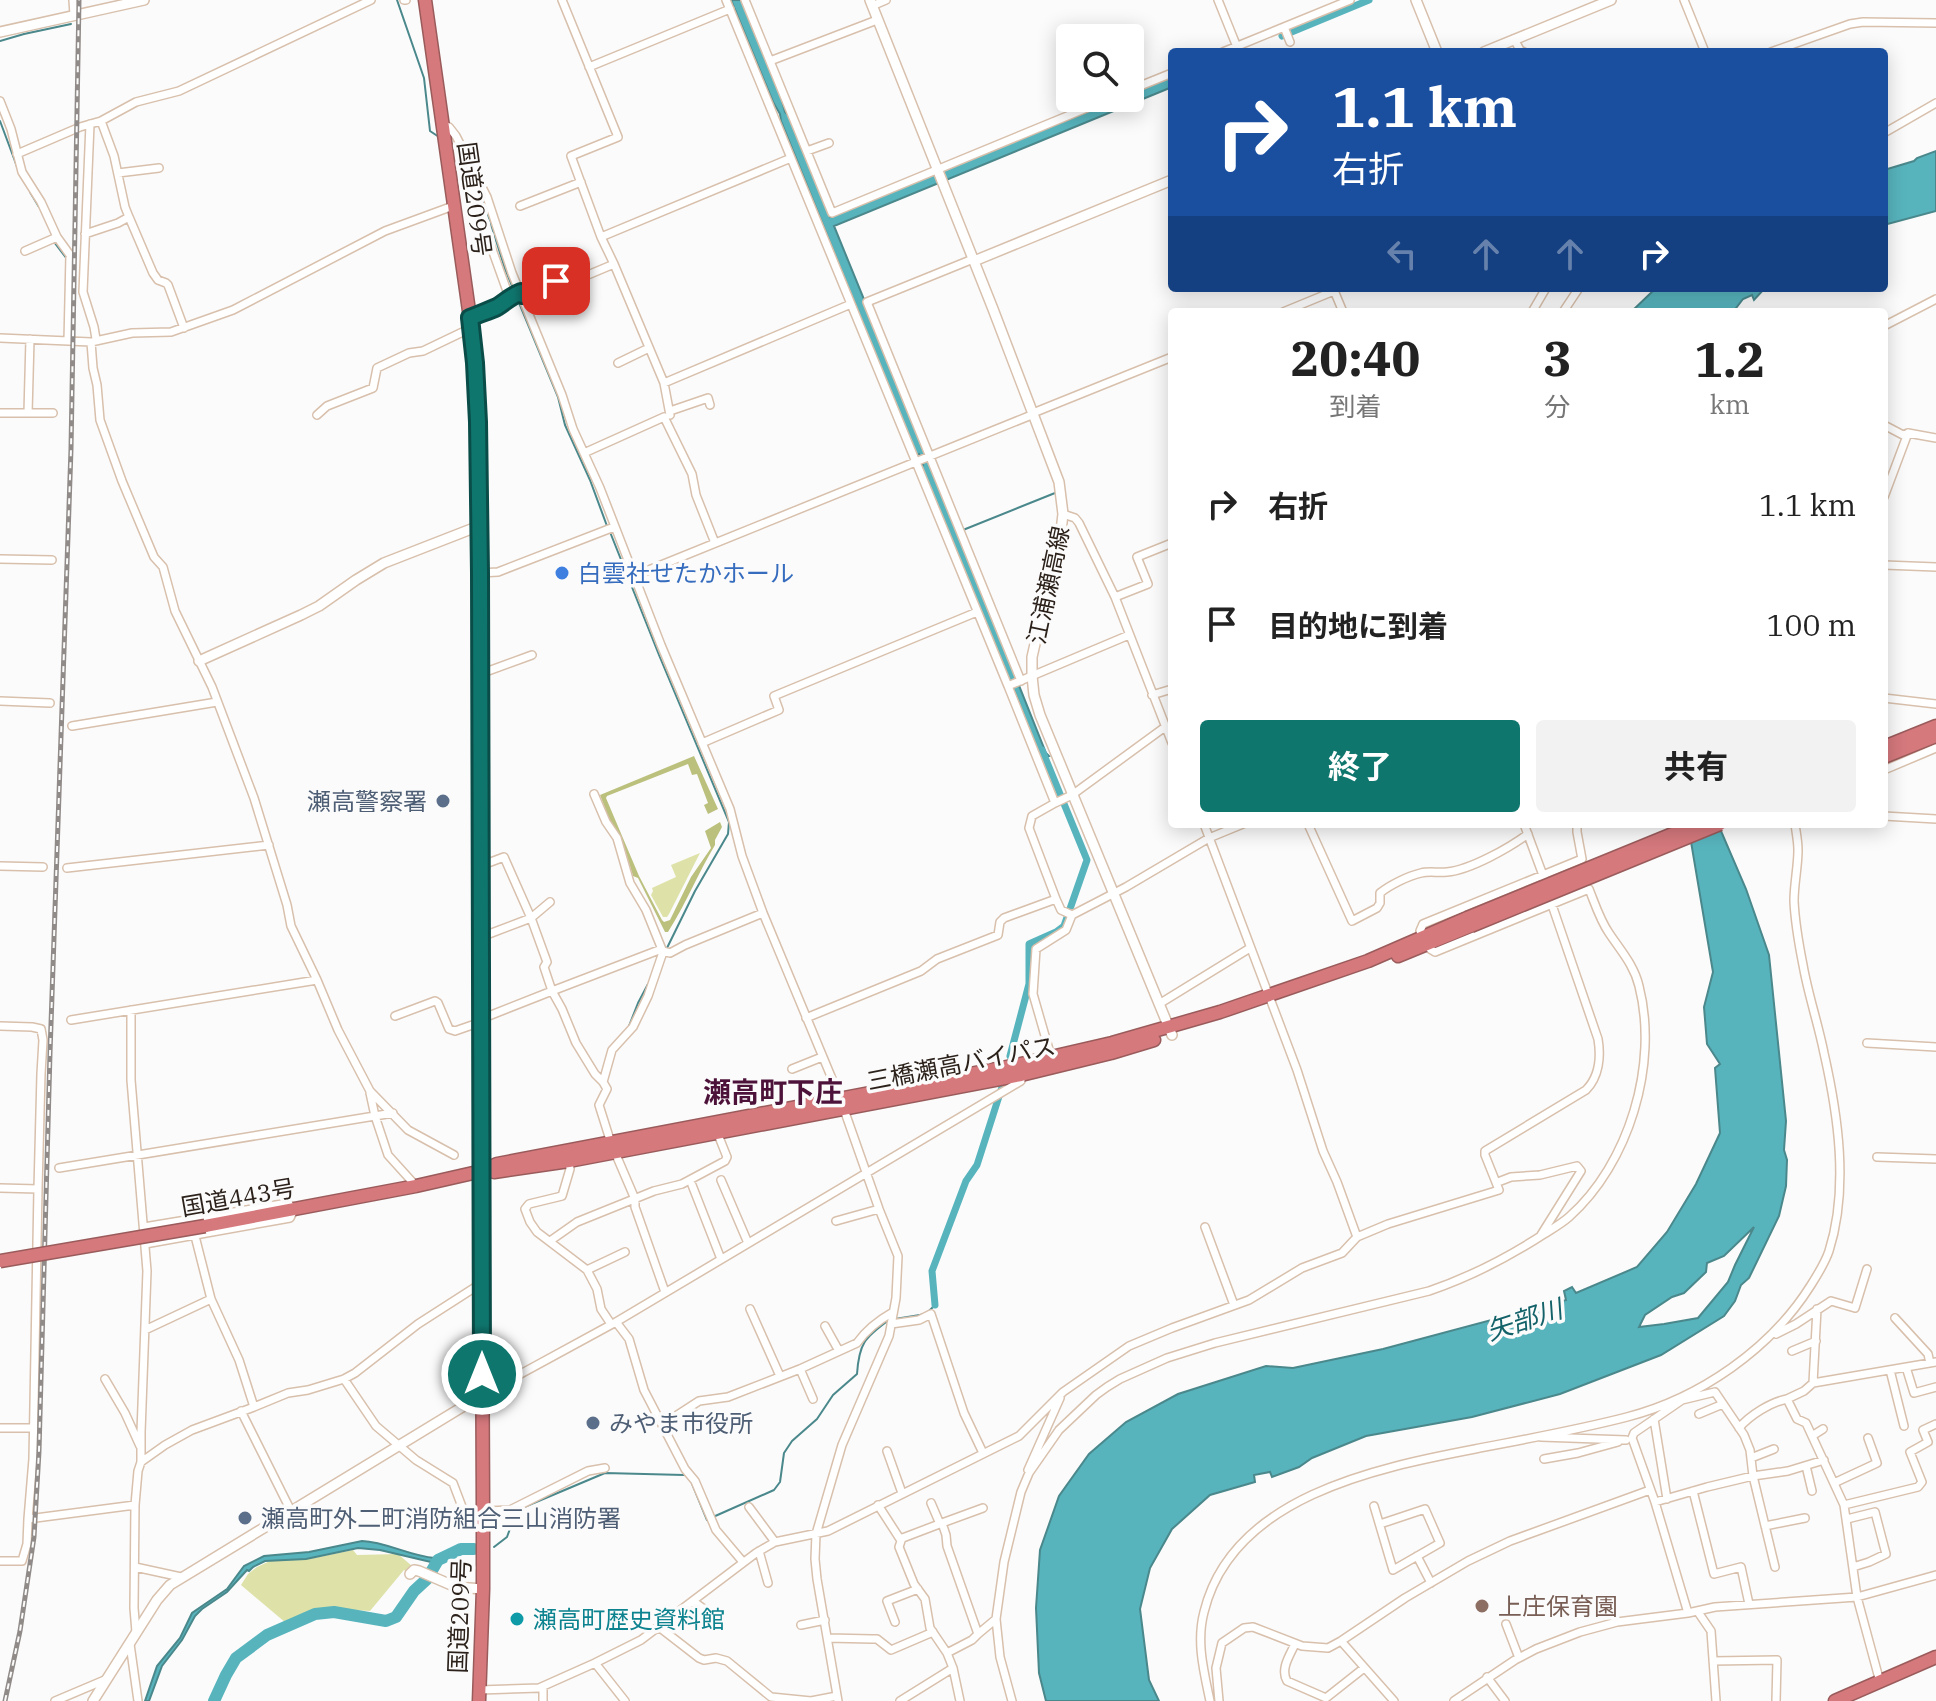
<!DOCTYPE html>
<html lang="ja">
<head>
<meta charset="utf-8">
<style>
	body { margin:0; font-family:"IBM Plex Serif","Noto Sans JP",serif; background:#f2f2f2; color:#222; height:100vh; display:flex; flex-direction:column; font-size:30px; white-space:nowrap }
	* { box-sizing:border-box; margin:0 }
	p { font-size:26px; color:#767676 }
	.icon { flex:none; width:44px; height:44px; fill:none; stroke:currentColor; stroke-width:2; stroke-linecap:round; stroke-linejoin:round }
	.map { position:relative; flex:1; overflow:hidden }
	.side { position:absolute; left:1168px; top:308px; width:720px; height:520px; display:flex; flex-direction:column; background:#fff; border-radius:8px; box-shadow:0 4px 20px #0003 }
	.side>* { flex:none }
	.hud { position:absolute; left:1168px; top:48px; width:720px; height:244px; border-radius:8px; box-shadow:0 4px 20px #0003; background:#1a4fa0; color:#fff; overflow:hidden }
	.fabs { position:absolute; left:1056px; top:24px; display:grid; gap:16px }
	.fabs a { display:grid; place-items:center; width:88px; height:88px; border-radius:8px; background:#fff; box-shadow:0 4px 20px #0003; font-size:40px }
	.pin { position:absolute; display:grid; place-items:center; width:68px; height:68px; color:#fff; margin:-34px; border-radius:16px; box-shadow:0 4px 12px #0006 }
	.me { position:absolute; width:88px; margin:-44px; rotate:0deg; stroke-linejoin:round; filter:drop-shadow(0 0 6px #0008) }
	.turn { display:flex; align-items:center; gap:28px; height:168px; padding:0 32px; font-size:36px }
	.turn .icon { width:104px; height:104px; stroke-width:2.5 }
	.turn b { display:block; font-size:56px; line-height:68px }
	.lanes { display:flex; align-items:center; height:76px; padding:0 32px; background:#0003; justify-content:center; gap:40px; direction:ltr }
	.lanes .off { opacity:.35 }
	.eta { display:flex; justify-content:space-evenly; align-items:center; height:136px; text-align:center }
	.eta b { font-size:48px; font-weight:700; line-height:56px }
	.action { display:flex; gap:16px; margin-top:auto; padding:16px 32px }
	.action a { flex:1; height:92px; border-radius:8px; background:#0f766e; color:#fff; font-size:32px; font-weight:700; line-height:92px; text-align:center }
	.action a+a { background:#f2f2f2; color:#222 }
	ul { padding:0; list-style:none }
	li { display:flex; align-items:center; gap:24px; height:120px; padding:0 32px }
	li div { flex:1 }
	li b { display:block; font-size:30px }
	li em { font-style:normal }
	.map>svg:first-child { display:block }
</style>
</head>
<body>
<div class="map">
<svg width="1936" height="1701" viewBox="0 0 1936 1701">
	<rect width="100%" height="100%" fill="#fbfbfb"/>
	<!-- green -->
	<path fill="#dee2a8" d="M700,853L669,914L667,917H663L651,895L653,891L652,888L676,877L671,865Z
		M353,1550L357,1555L398,1554L412,1566L407,1572L404,1570L370,1611L340,1609L313,1612L286,1623L241,1585L248,1574L257,1567L270,1561L314,1558Z"/>
	<!-- forest -->
	<path fill="#bcc07d" d="M694,756L718,809L708,814L704,805L708,803L697,774L692,775L688,764L607,796L606,798L639,876L662,920L664,922L670,920L691,877L711,848L705,831L720,822L722,827L715,840V845C698,873 686,904 668,932H665L638,878L633,876L622,840L610,821L600,795Z"/>
	<!-- water -->
	<path fill="#57b4bd" stroke="#4a888c" stroke-width="2" fill-rule="evenodd" d="M731,0H741L781,97L785,112L790,117V119L830,217L1121,98H1130V94L1172,77V87L834,226L926,451L924,453L928,463H930L1046,753L1049,756L1041,759L1014,690L921,467L923,465L919,454L916,455L781,121L780,114L773,102Z
		M1936,151V211L1884,225V170L1914,161L1917,158Z
		M1656,288H1765L1754,300L1752,295L1743,299L1733,312H1631Z
		M1688,824H1718L1746,889L1769,955L1786,1121L1784,1150L1787,1160L1786,1186L1779,1216L1749,1278L1741,1285L1735,1301L1724,1316L1661,1355L1560,1394L1472,1417L1366,1436L1312,1458L1299,1467L1272,1477L1270,1472L1254,1475L1255,1482L1210,1495L1172,1529L1150,1568L1140,1609L1149,1680L1159,1701H1046L1039,1673L1036,1608L1040,1550L1059,1496L1089,1454L1126,1422L1178,1394L1266,1366L1293,1368L1383,1349L1566,1300L1564,1291L1572,1287L1576,1293L1637,1267L1667,1232L1696,1184L1720,1133L1715,1068L1720,1064L1707,1044L1704,1007L1713,972ZM1754,1227L1735,1265L1728,1282L1698,1318L1664,1324L1639,1327L1645,1315L1672,1297L1684,1293L1706,1272L1707,1263L1724,1256Z
		M362,1541C387,1542 409,1556 435,1558V1563L380,1550L358,1548L306,1559L265,1561L253,1567L249,1571L247,1570L227,1592L202,1609L195,1616L182,1640L162,1666L149,1701H145L157,1666L180,1638L192,1613L227,1589L244,1566L264,1556L309,1552Z"/>
	<g fill="none" stroke-linecap="round" stroke-linejoin="round">
		<!-- stream -->
		<path stroke="#4a888c" stroke-width="2" d="M397,0L424,78L430,131L439,137
			M0,41L24,34L71,24
			M0,121L19,172
			M449,141L460,154L485,205L505,269L558,397L565,425L590,480L607,526
			M30,192L39,207
			M54,242L67,259
			M963,530L1055,493
			M610,532L659,655L729,822L728,834L695,891L666,950
			M629,1026L638,1003L648,984
			M895,1319L926,1314L935,1305
			M691,1481L707,1520
			M713,1517L774,1490L780,1482L784,1453L792,1441L817,1419L833,1395L857,1374C859,1344 864,1338 889,1320
			M494,1547L507,1537L512,1523L522,1508L605,1473L684,1475"/>
		<!-- canal -->
		<path stroke="#57b4bd" stroke-width="7" d="M1282,36L1369,0
			M1010,1056L1029,984V944L1056,932L1064,926L1087,860L1042,750
			M935,1305L932,1271L966,1181L977,1165L1002,1087"/>
		<!-- river -->
		<path stroke="#57b4bd" stroke-width="12" d="M214,1701L226,1675L236,1658L267,1635L315,1614L334,1612L386,1621L396,1617L414,1591L427,1579L438,1560L461,1549H474"/>
		<defs>
			<path id="street" d="M73,0L74,15
				M404,0H406
				M562,0L618,137L571,156L601,237L614,264L664,383L851,304
				M726,0L1008,686
				M745,0L832,213L1111,98
				M1218,0L1239,52
				M1684,0L1705,52
				M872,6L886,0
				M1284,27L1290,42
				M1514,39L1520,50L1524,52
				M1223,52L1350,0
				M1771,52L1850,24L1863,22L1936,23
				M770,61L877,20
				M589,67L730,9
				M1130,90L1172,73
				M0,101L11,129L22,172L41,202L57,237L70,255L68,341
				M90,124L83,292L94,327L96,339
				M442,124L449,127L456,136L487,197L512,273L562,395L573,429L600,488L661,645L730,809L742,856L763,913L840,1098L879,1209L898,1256L896,1298L889,1336L842,1445L816,1534L815,1559L817,1579L838,1701
				M1884,133L1936,103
				M807,151L829,143
				M17,154L80,127L101,121L136,102L179,91L371,0
				M118,173L159,168
				M520,206L581,182
				M129,217L153,273L158,280L166,283L168,285L184,328
				M85,234L118,223L129,217L125,207L114,156L101,121
				M601,237L791,158
				M25,251L57,237
				M973,259L867,302L1021,681
				M1333,288L1343,312
				M522,295L556,281L564,285L614,264
				M1283,312L1334,291
				M1532,312L1546,288
				M1563,312L1579,288
				M470,318L493,309L505,299L507,291L489,241
				M1884,326L1936,299
				M0,338L91,342L132,333L171,332L233,310L385,231L453,206
				M91,342L93,368L97,385L100,420L122,481L154,557L163,567L175,611L212,687L254,798L287,905L291,926L317,980L338,1030L370,1091L408,1130L454,1155
				M618,363L649,348
				M664,383L670,415
				M670,411L708,398L710,405
				M0,413H53
				M28,413L30,339
				M1033,413L1172,357
				M317,415L327,406L373,388L377,368L409,353L423,351L471,328
				M1884,425L1903,435L1908,433L1936,438
				M584,453L664,417L692,474L696,495L715,543
				M1884,497L1908,433
				M1063,514L1075,518L1079,523L1115,597L1172,743
				M0,559L52,560
				M1884,565L1936,567
				M480,573L498,572L614,527
				M634,576L1034,414
				M1115,597L1148,584L1137,557L1172,543
				M480,674L532,655
				M1152,695L1172,689
				M1884,698L1936,704
				M0,701L50,703
				M72,726L217,702
				M702,743L779,710L774,696L977,612
				M1884,770L1936,748
				M594,794L606,822L617,838L630,883L646,910L663,952L648,996L633,1027L612,1050L603,1082
				M1055,803L1008,686L1129,635
				M1884,816L1936,819
				M1204,824L1297,1070L1323,1151L1337,1182L1357,1237
				M1308,824L1352,921L1377,908L1380,903V893C1390,885 1408,876 1421,873C1429,871 1438,873 1447,872C1470,870 1509,848 1528,834
				M1524,824L1544,878
				M0,866L43,867
				M480,866L504,857L531,918L547,962L544,967L552,991L481,1019
				M67,868L269,845
				M1056,899L1029,828L1032,816L1055,803L1072,795L1165,727
				M481,937L531,918L550,902
				M1159,1004L1250,948
				M131,1010V1080L147,1271L141,1432V1462L138,1471L135,1505L134,1608L136,1632
				M395,1016L435,1001L438,1003L449,1029L455,1031L481,1022
				M806,1018L921,971L937,959L998,935L1000,922L1004,918L1056,899L1061,910L1072,915L1126,887L1209,838L1243,824
				M71,1020L317,980
				M0,1026L32,1027L41,1029L43,1040L41,1074L38,1189L0,1188
				M1867,1043L1936,1047
				M1052,1060L1033,994L1036,949L1066,930L1072,915
				M792,1069L822,1057
				M370,1093L375,1116L388,1155L416,1186
				M1877,1157L1936,1159
				M569,1161L570,1169L562,1196L529,1204L525,1209L530,1222L537,1232L587,1270L597,1289L601,1309L611,1324
				M59,1168L393,1113
				M721,1180L748,1243
				M1498,1182L1511,1177L1540,1175L1577,1166L1581,1171L1541,1235
				M692,1185L721,1259
				M836,1221L879,1209
				M144,1227L288,1203L294,1210L290,1218L145,1244
				M1205,1227L1234,1305
				M195,1236L211,1299L239,1360L254,1407
				M550,1241L577,1222L654,1191L682,1184L725,1161L727,1157L717,1132
				M587,1270L625,1252
				M665,1292L635,1207V1199L611,1143L599,1105L607,1089L603,1082L595,1074L576,1043L562,1009L552,991L659,950L670,953L685,945L763,913
				M750,1309L780,1376
				M1895,1318L1928,1354L1930,1363
				M616,1322L629,1339L644,1390L685,1469L695,1481L716,1530L743,1562
				M891,1324L919,1320L931,1314L964,1413L983,1453
				M825,1326L839,1351
				M145,1330L211,1299
				M1776,1334L1796,1324L1831,1301L1855,1308L1867,1269
				M1792,1351L1816,1341
				M1906,1367L1914,1393L1936,1387
				M800,1369L813,1399
				M1890,1370L1904,1426
				M105,1379L125,1413L140,1446
				M344,1379L376,1426L416,1460L453,1483L464,1512L510,1510L588,1471L605,1468
				M1813,1383L1817,1309
				M482,1395L616,1322L1021,1081V1075
				M1682,1400L1634,1433L1632,1438L1655,1502L1688,1613
				M1682,1400L1715,1392L1744,1435L1750,1450L1753,1476L1775,1567
				M241,1411L291,1511
				M1699,1414L1723,1404
				M1654,1419L1667,1499
				M662,1425L699,1401L728,1397L800,1369L857,1343C866,1330 879,1320 893,1312
				M0,1428H32
				M1739,1428C1750,1415 1771,1402 1787,1399
				M1812,1436L1823,1429
				M1541,1437L1626,1440
				M887,1451L902,1493
				M1751,1458L1774,1449
				M1544,1459L1578,1453L1618,1442
				M141,1462L165,1445L192,1430L254,1407L288,1393L308,1390L344,1379L355,1373L418,1324L474,1288L482,1285
				M1806,1466L1812,1491
				M1028,1470L1060,1398
				M1834,1483L1877,1463L1868,1438
				M1693,1491L1714,1574L1741,1567L1749,1604
				M1655,1502L1707,1487L1753,1476L1788,1471L1824,1460
				M931,1503L940,1524
				M878,1505L900,1539L942,1523L946,1535L947,1546L978,1634L972,1640L947,1653
				M1844,1505L1918,1487L1922,1482L1910,1452L1928,1442L1923,1430L1936,1424
				M1374,1506L1393,1570L1440,1543L1425,1509L1380,1524
				M749,1507L775,1542
				M28,1519L33,1459L38,1189
				M1847,1519L1875,1512L1886,1554L1869,1562L1853,1567
				M942,1523L983,1508
				M1765,1526L1805,1518
				M902,1538L899,1547L914,1584L925,1599L930,1628L947,1653L953,1668L960,1701
				M759,1551L768,1583
				M1417,1556L1431,1583
				M0,1561H22L27,1544L28,1519L135,1505
				M135,1567L181,1577
				M693,1601L715,1617
				M1698,1612L1711,1631L1716,1701
				M895,1622L887,1601L918,1589
				M1506,1624L1519,1658
				M801,1625L825,1620
				M659,1627L699,1658L704,1660L716,1658L727,1661L771,1697L811,1701L837,1696
				M978,1634L996,1619
				M828,1638L872,1639H877L891,1650L933,1632
				M1341,1641L1394,1701
				M130,1644L138,1701
				M1295,1644C1290,1655 1280,1669 1287,1681L1326,1698L1364,1668
				M1713,1661L1777,1660L1776,1701
				M595,1663L625,1701
				M1487,1677L1505,1701
				M1880,1682L1857,1597L1844,1505L1806,1423L1797,1419L1787,1399L1804,1391L1813,1383L1936,1362
				M479,1690L539,1688L595,1663L641,1640L756,1553L775,1542L828,1531L1019,1436L1063,1392L1129,1346L1172,1328L1249,1300L1302,1268L1342,1253L1357,1237L1388,1224L1499,1190L1485,1155V1151L1586,1090C1599,1077 1601,1057 1598,1039L1551,902
				M55,1701L107,1679
				M543,1701V1687
				M900,1701L953,1668
				M1012,1701L1000,1657L996,1619L1004,1562L1021,1492L1029,1473L1059,1430L1096,1395L1107,1387L1120,1379L1167,1358L1215,1343L1429,1291C1470,1277 1507,1258 1544,1234C1552,1229 1561,1224 1569,1217C1629,1164 1659,1064 1639,986C1634,965 1621,951 1609,933C1600,920 1595,904 1589,889L1435,952L1430,949L1420,931L1423,924L1582,859L1577,832V824
				M1210,1701C1204,1672 1196,1642 1204,1612C1232,1497 1376,1468 1475,1449C1526,1439 1577,1430 1627,1417C1700,1398 1771,1349 1811,1285C1818,1274 1825,1263 1829,1251C1849,1188 1838,1115 1824,1053C1818,1023 1808,994 1803,965C1799,945 1795,922 1794,901C1794,884 1798,867 1798,850C1798,841 1796,832 1795,824
				M1219,1701L1216,1668L1222,1643L1244,1628L1253,1627L1302,1646L1328,1648L1341,1641L1405,1598L1468,1561L1510,1541L1650,1490
				M1454,1701L1515,1660L1536,1649L1580,1632L1617,1622L1688,1613L1715,1607L1857,1597L1936,1575"/>
			<path id="secondary" d="M870,0L993,309L1059,482L1063,514L1061,531L1032,657V676L1034,695L1040,715L1172,1035
				M1416,0L1437,52
				M0,32L144,0
				M1484,52L1611,0
				M974,261L1172,180
				M199,661L301,615L319,606L356,580L384,563L479,526
				M410,1574L414,1570L419,1571L456,1587L483,1589
				M93,1701L157,1600L170,1585L482,1395"/>
			<path id="highway" d="M425,0L470,318L475,363L478,422L483,1510V1589L479,1701
				M1884,747L1936,726
				M1884,757L1936,736
				M1398,956L1471,926
				M494,1172L569,1161L1021,1075L1111,1053L1154,1040
				M205,1226L416,1186L482,1171L497,1164L1017,1065L1112,1043L1220,1012L1368,961L1467,918
				M1835,1701L1936,1657"/>
		</defs>
		<!-- street casing -->
		<use href="#street" stroke="#d8c0ac" stroke-width="10"/>
		<!-- secondary casing -->
		<use href="#secondary" stroke="#d8c0ac" stroke-width="12"/>
		<!-- highway casing -->
		<use href="#highway" stroke="#9a5b5b" stroke-width="15"/>
		<!-- street -->
		<use href="#street" stroke="#fff" stroke-width="7"/>
		<!-- secondary -->
		<use href="#secondary" stroke="#fff" stroke-width="9"/>
		<!-- highway -->
		<use href="#highway" stroke="#d5797d" stroke-width="12"/>
		<defs>
			<path id="rail" d="M5,1701L20,1631L34,1537L39,1451L50,1053L71,449L79,0"/>
		</defs>
		<!-- rail casing -->
		<use href="#rail" stroke="#908b88" stroke-width="5"/>
		<!-- rail -->
		<use href="#rail" stroke="#fbfbfb" stroke-width="2" stroke-dasharray="6" stroke-linecap="butt"/>
		<defs>
			<path id="highway-bridge" d="M1467,918L1697,824
				M1471,926L1720,824
				M0,1261L205,1226"/>
		</defs>
		<!-- highway-bridge casing -->
		<use href="#highway-bridge" stroke="#9a5b5b" stroke-width="15" stroke-linecap="butt"/>
		<!-- highway-bridge -->
		<use href="#highway-bridge" stroke="#d5797d" stroke-width="12"/>
	</g>
	<g fill="none" stroke-linecap="round" stroke-linejoin="round">
		<defs>
			<path id="route" d="M482,1374L480,573L478,422L475,363L470,318C479,314 488,311 497,307C505,302 511,296 521,292L522,295L556,281"/>
		</defs>
		<!-- route casing -->
		<use href="#route" stroke="#0a4d48" stroke-width="20"/>
		<!-- route -->
		<use href="#route" stroke="#0f766e" stroke-width="14"/>
	</g>
	<!-- markers -->
	<circle fill="#3f7fe0" stroke="#fbfbfb" stroke-width="3" cx="562" cy="573" r="8"/>
	<g fill="#5c6f8a" stroke="#fbfbfb" stroke-width="3">
		<circle cx="443" cy="801" r="8"/>
		<circle cx="593" cy="1423" r="8"/>
		<circle cx="245" cy="1518" r="8"/>
	</g>
	<circle fill="#8d6e63" stroke="#fbfbfb" stroke-width="3" cx="1482" cy="1606" r="8"/>
	<circle fill="#0f9aa8" stroke="#fbfbfb" stroke-width="3" cx="517" cy="1619" r="8"/>
	<g text-anchor="middle" dominant-baseline="central" stroke-width="7" stroke-linejoin="round" paint-order="stroke">
		<!-- street labels -->
		<g font-size="24" fill="#2c221b" stroke="#fbfbfb">
			<text transform="translate(475 199) rotate(82)">国道209号</text>
			<text transform="translate(1048 585) rotate(-78)">江浦瀬高線</text>
			<text transform="translate(961 1063) rotate(-11)">三橋瀬高バイパス</text>
			<text transform="translate(238 1197) rotate(-10)">国道443号</text>
			<text transform="translate(459 1616) rotate(-88)">国道209号</text>
		</g>
		<!-- shop labels -->
		<g font-size="24" fill="#366cbe" stroke="#fbfbfb" text-anchor="start">
			<text x="578" y="573">白雲社せたかホール</text>
		</g>
		<!-- service labels -->
		<g font-size="24" fill="#4e5e75" stroke="#fbfbfb" text-anchor="start">
			<text x="427" y="801" text-anchor="end">瀬高警察署</text>
			<text x="609" y="1423">みやま市役所</text>
			<text x="261" y="1518">瀬高町外二町消防組合三山消防署</text>
		</g>
		<!-- education labels -->
		<g font-size="24" fill="#785e54" stroke="#fbfbfb" text-anchor="start">
			<text x="1498" y="1606">上庄保育園</text>
		</g>
		<!-- culture labels -->
		<g font-size="24" fill="#0d838f" stroke="#fbfbfb" text-anchor="start">
			<text x="533" y="1619">瀬高町歴史資料館</text>
		</g>
		<!-- water labels -->
		<g font-size="26" font-style="italic" fill="#146269" stroke="#fbfbfb">
			<text transform="translate(1524 1319) rotate(-18)">矢部川</text>
		</g>
		<!-- quarter labels -->
		<g font-size="28" font-weight="bold" fill="#4d123a" stroke="#fbfbfb">
			<text x="773" y="1091">瀬高町下庄</text>
		</g>
	</g>
</svg>
<div class="fabs">
<a><svg class="icon" aria-label="search" viewBox="0 0 24 24"><circle cx="10" cy="10" r="6"/><path d="M15 15l6 6"/></svg></a>
</div>
<div class="pin" style="left:556px;top:281px;background:#d93025"><svg class="icon" aria-label="arrive" viewBox="0 0 24 24"><path d="M6 21V4h12l-3 4 3 4H6"/></svg></div>
<svg class="me" style="left:482px;top:1374px" viewBox="-20 -20 40 40"><circle r="17" fill="#0f766e" stroke="#fff" stroke-width="3"/><path d="M0-11L8 9 0 5-8 9z" fill="#fff"/></svg>
<div class="hud">
<div class="turn"><svg class="icon" aria-label="right" viewBox="0 0 24 24"><path d="M7 20v-9h11M14 6l5 5-5 5"/></svg><div><b>1.1 km</b>右折</div></div>
<div class="lanes"><svg class="icon off" aria-label="left" viewBox="0 0 24 24"><path d="M17 20v-9H6M10 6l-5 5 5 5"/></svg><svg class="icon off" aria-label="ahead" viewBox="0 0 24 24"><path d="M12 20V5M6 11l6-6 6 6"/></svg><svg class="icon off" aria-label="ahead" viewBox="0 0 24 24"><path d="M12 20V5M6 11l6-6 6 6"/></svg><svg class="icon" aria-label="right" viewBox="0 0 24 24"><path d="M7 20v-9h11M14 6l5 5-5 5"/></svg></div>
</div>
<section class="side">
<div class="eta">
<div><b>20:40</b><p>到着</p></div>
<div><b>3</b><p>分</p></div>
<div><b>1.2</b><p>km</p></div>
</div>
<ul>
<li><svg class="icon" aria-label="right" viewBox="0 0 24 24"><path d="M7 20v-9h11M14 6l5 5-5 5"/></svg><div><b>右折</b></div><em>1.1 km</em></li>
<li><svg class="icon" aria-label="arrive" viewBox="0 0 24 24"><path d="M6 21V4h12l-3 4 3 4H6"/></svg><div><b>目的地に到着</b></div><em>100 m</em></li>
</ul>
<div class="action"><a>終了</a><a>共有</a></div>
</section>
</div>
</body>
</html>
